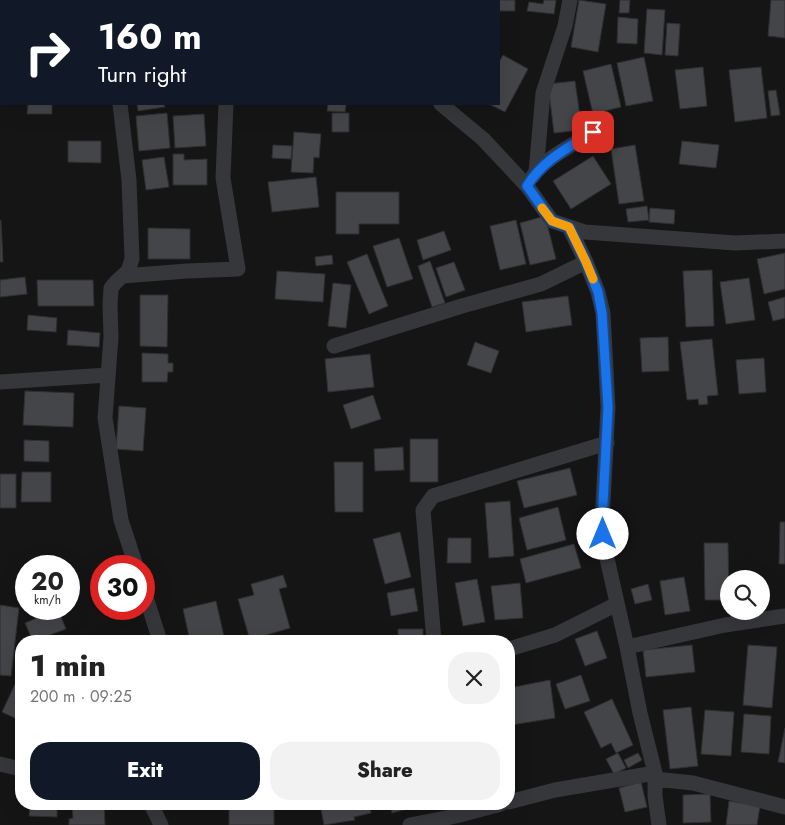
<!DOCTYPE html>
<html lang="en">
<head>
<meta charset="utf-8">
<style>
	body { margin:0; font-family:Jost,sans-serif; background:#f2f2f2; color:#222; height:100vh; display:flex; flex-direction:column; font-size:19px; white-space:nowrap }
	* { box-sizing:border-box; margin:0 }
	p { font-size:16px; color:#767676 }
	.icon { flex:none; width:28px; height:28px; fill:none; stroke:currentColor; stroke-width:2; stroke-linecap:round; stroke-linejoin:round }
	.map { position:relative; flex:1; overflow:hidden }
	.side { position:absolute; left:15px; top:635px; width:500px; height:175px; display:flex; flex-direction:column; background:#fff; border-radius:20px; box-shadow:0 5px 20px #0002 }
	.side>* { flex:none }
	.banner { position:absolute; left:0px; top:0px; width:500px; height:105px; box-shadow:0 5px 20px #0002; background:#111827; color:#fff; overflow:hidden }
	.buttons { position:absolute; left:720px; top:570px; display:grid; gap:10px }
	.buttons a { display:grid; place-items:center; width:50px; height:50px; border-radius:50%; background:#fff; box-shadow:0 5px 20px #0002; font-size:25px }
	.speed { position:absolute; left:15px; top:555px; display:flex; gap:10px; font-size:25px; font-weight:700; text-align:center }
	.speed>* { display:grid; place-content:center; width:65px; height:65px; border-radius:50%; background:#fff; box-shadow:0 5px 20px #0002; line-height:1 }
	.speed small { font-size:12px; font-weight:400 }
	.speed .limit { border:8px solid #d22; background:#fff; color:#111 }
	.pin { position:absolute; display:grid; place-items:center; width:42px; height:42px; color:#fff; margin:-21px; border-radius:10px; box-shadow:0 2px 8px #0006 }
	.me { position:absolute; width:55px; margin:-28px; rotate:0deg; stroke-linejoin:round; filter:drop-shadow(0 0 4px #0008) }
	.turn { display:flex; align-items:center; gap:18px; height:105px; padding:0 15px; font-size:22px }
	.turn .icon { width:65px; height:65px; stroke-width:2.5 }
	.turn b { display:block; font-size:35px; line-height:42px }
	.round { display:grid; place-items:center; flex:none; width:52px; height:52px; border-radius:20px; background:#f2f2f2 }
	.head { display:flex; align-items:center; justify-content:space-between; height:85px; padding:0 15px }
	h1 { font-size:30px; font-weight:800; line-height:38px }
	.primary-button { display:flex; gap:10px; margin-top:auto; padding:10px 15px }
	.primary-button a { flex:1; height:58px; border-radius:20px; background:#111827; color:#fff; font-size:20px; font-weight:800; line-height:58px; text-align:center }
	.primary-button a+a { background:#f2f2f2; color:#222 }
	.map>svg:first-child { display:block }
</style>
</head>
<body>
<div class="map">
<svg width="785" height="825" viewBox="0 0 785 825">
	<rect width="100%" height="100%" fill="#151516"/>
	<!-- building -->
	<path fill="#444549" stroke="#2f2f32" d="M16,0H50V1H17Z
		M179,0H211V1H169Z
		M358,0H390L357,1Z
		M395,0H428V1H395Z
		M488,0H515V11H499V1Z
		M544,0H556L554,14L527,11L529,2L543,4Z
		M579,0L606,4L598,52L571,47Z
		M620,0H630L629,13H619Z
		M771,0H785V38L768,36Z
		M647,9L665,10L662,55L644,53Z
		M618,17L638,19L637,44L617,43Z
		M667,23L680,24L678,56L665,55Z
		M503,55L528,69L505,112L489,104H499V62Z
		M644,57L653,101L626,106L617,63Z
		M611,64L621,107L593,114L583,71Z
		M703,67L707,106L680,109L675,70Z
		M761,67L767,118L735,122L729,70Z
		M575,81L582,130L554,133L548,84Z
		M776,90L780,115L771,116L768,91Z
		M28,104H52V114H27Z
		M137,104H164L165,107L138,111Z
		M328,104H346L345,112L327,111Z
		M167,113L170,148L139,151L136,116Z
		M332,113H349V132H332Z
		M204,114L206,146L175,148L173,116Z
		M294,132L321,134L319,158L314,157L313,173L291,172Z
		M68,141H101V163L68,162Z
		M682,141L719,145L716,168L679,164Z
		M273,145L292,146L291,159L272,158Z
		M635,145L644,201L619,204L611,149Z
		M173,154H184V160L207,159V185H173Z
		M593,156L611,184L571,209L553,181Z
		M164,157L169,187L146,190L142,160Z
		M316,177L319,207L272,212L268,182Z
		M336,192H399V224H359V234H336Z
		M647,206L649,220L628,222L626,209Z
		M650,208L675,210L674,224L649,222Z
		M545,216L556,259L530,265L520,223Z
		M1,220L3,262H0V221Z
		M516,220L526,264L500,270L490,226Z
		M148,228L190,229V259H148Z
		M444,231L451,250L423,260L417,240Z
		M399,238L413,279L387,287L373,246Z
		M785,253V289L764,294L757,259Z
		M367,254L388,306L369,314L347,262Z
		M332,255L333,264L316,266L315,257Z
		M430,261L445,303L432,307L418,266Z
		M454,262L465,290L446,297L436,268Z
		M712,270L714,326L686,327L683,271Z
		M277,271L325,274L323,302L275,299Z
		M25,277L27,294L0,297V280Z
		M749,278L755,320L726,324L720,282Z
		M37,280H93L94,306H38Z
		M333,283L351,285L346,328L328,326Z
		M140,295H168L167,347L140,346Z
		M568,296L572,325L526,332L522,302Z
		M785,297V318L773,321L768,302Z
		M28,315L57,318L56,332L27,330Z
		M68,330L100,333L99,347L67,345Z
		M668,337L669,371L642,372L640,338Z
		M712,339L718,395L707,396L708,404L699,405L698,399L687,400L680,342Z
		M475,342L499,351L491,373L467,365Z
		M142,353L168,354V363H173V372H168L167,382H142Z
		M370,354L374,387L328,392L325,359Z
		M764,358L766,392L739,394L736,360Z
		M25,391L74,393L73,427L23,425Z
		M373,395L381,419L351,429L343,405Z
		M119,406L146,408L143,451L116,449Z
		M410,439H438V482H410Z
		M24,440L49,441V462L24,461Z
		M403,447L404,470L375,471L374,449Z
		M334,462H363V512H335Z
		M570,468L577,495L524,508L517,481Z
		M22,472H51V502H21Z
		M0,474H16V508H0Z
		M510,501L514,556L489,558L485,503Z
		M558,507L566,540L527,550L519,518Z
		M780,522H785V564H779Z
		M400,532L411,577L385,584L373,539Z
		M448,538H471V563H447Z
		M704,543H728L729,600H705Z
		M574,544L581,568L526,583L520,559Z
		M283,575L287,587L279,589L290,628L250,640L238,599L254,595L251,584Z
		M684,577L690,611L665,615L660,581Z
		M477,579L485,622L463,626L455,583Z
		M520,583L523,618L495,620L491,586Z
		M648,584L652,600L635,604L631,589Z
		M414,588L418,611L391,616L387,593Z
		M216,601L225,641H190L183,609Z
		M0,605L19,608L11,676L0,675Z
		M34,609H58L66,629L33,641L25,623L37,618Z
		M398,629H423V641H398Z
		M597,631L607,658L585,666L575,639Z
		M692,645L695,672L646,677L643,650Z
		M748,645L777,647L772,708L743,705Z
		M581,675L590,701L565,709L556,684Z
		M550,680L555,718L511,725L509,709V688Z
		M16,682L21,685V721L2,712Z
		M612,699L633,745L616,753L611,743L601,748L584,712Z
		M691,707L698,766L670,769L663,710Z
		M705,710L734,712L731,756L701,754Z
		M744,714L771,716L769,754L741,752Z
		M785,728V763L778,762Z
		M618,753L626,768L614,774L606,759Z
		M638,753L642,760L628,768L624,760Z
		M641,782L647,807L625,812L619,788Z
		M710,794L711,822L683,823V795Z
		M729,801L760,806L757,825H726Z
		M30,804H61L60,808H57V817L29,816Z
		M68,804H104L105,825H69V819L73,818L72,806H68Z
		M229,804H274V825H229Z
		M320,804H369L371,813L354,817L355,820L324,825Z
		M390,804H426L392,813Z"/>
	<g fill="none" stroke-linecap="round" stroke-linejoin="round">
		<!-- minor -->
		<path stroke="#36373b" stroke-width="15" d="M106,0V1
			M294,0L296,1
			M229,1V0
			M345,1V0
			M120,104L129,180L132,259L128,271L116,282L111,288L110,305L111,337L105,418L121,520L136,566
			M441,104L483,139L527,186L552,221L585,232L735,243L785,241
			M536,172L543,93L565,26L570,0
			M533,176C544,159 576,143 593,132
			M569,227L586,262L598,292L603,313L608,407L602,523L604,545L627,647L640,713L655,773V796L659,825
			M123,276L187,271L238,269L223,178L226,104
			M334,346L462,306L541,284L586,262
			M0,382L108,375
			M144,591L160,641
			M434,641L423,510L433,496L607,443
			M627,647L725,625L785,616
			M509,649L555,635L617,604
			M0,764L21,769
			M655,779L693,783L785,807
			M509,802L555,790L655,773
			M151,804L161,825
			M410,825L456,816L501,804"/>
	</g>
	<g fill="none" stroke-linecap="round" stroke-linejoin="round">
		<defs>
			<path id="route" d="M593,132C568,148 543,160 527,186L552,221L569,227L586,262L598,292L602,313L608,407L602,523L603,534"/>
		</defs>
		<!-- route casing -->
		<use href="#route" stroke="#114b97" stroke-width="12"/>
		<!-- route -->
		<use href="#route" stroke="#1a73e8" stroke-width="9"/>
		<!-- slow -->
		<path stroke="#f59e0b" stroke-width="9" d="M542,208L552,221L569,227L586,262L593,279"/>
	</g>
</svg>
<div class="buttons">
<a><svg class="icon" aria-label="search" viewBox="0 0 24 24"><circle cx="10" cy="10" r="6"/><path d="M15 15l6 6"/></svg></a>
</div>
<div class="speed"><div>20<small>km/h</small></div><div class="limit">30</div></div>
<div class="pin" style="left:593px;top:132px;background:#d93025"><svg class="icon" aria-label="arrive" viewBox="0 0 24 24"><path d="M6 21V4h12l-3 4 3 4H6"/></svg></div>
<svg class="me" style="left:603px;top:534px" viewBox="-20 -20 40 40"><circle r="19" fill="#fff"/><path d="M0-13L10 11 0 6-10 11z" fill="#1a73e8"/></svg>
<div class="banner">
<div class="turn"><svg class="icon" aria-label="right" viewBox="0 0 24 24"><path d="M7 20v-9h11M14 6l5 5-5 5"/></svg><div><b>160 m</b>Turn right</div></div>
</div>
<section class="side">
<div class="head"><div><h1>1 min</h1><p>200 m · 09:25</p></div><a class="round"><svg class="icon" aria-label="close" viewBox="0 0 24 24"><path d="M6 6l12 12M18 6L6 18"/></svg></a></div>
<div class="primary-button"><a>Exit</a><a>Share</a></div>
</section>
</div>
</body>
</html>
